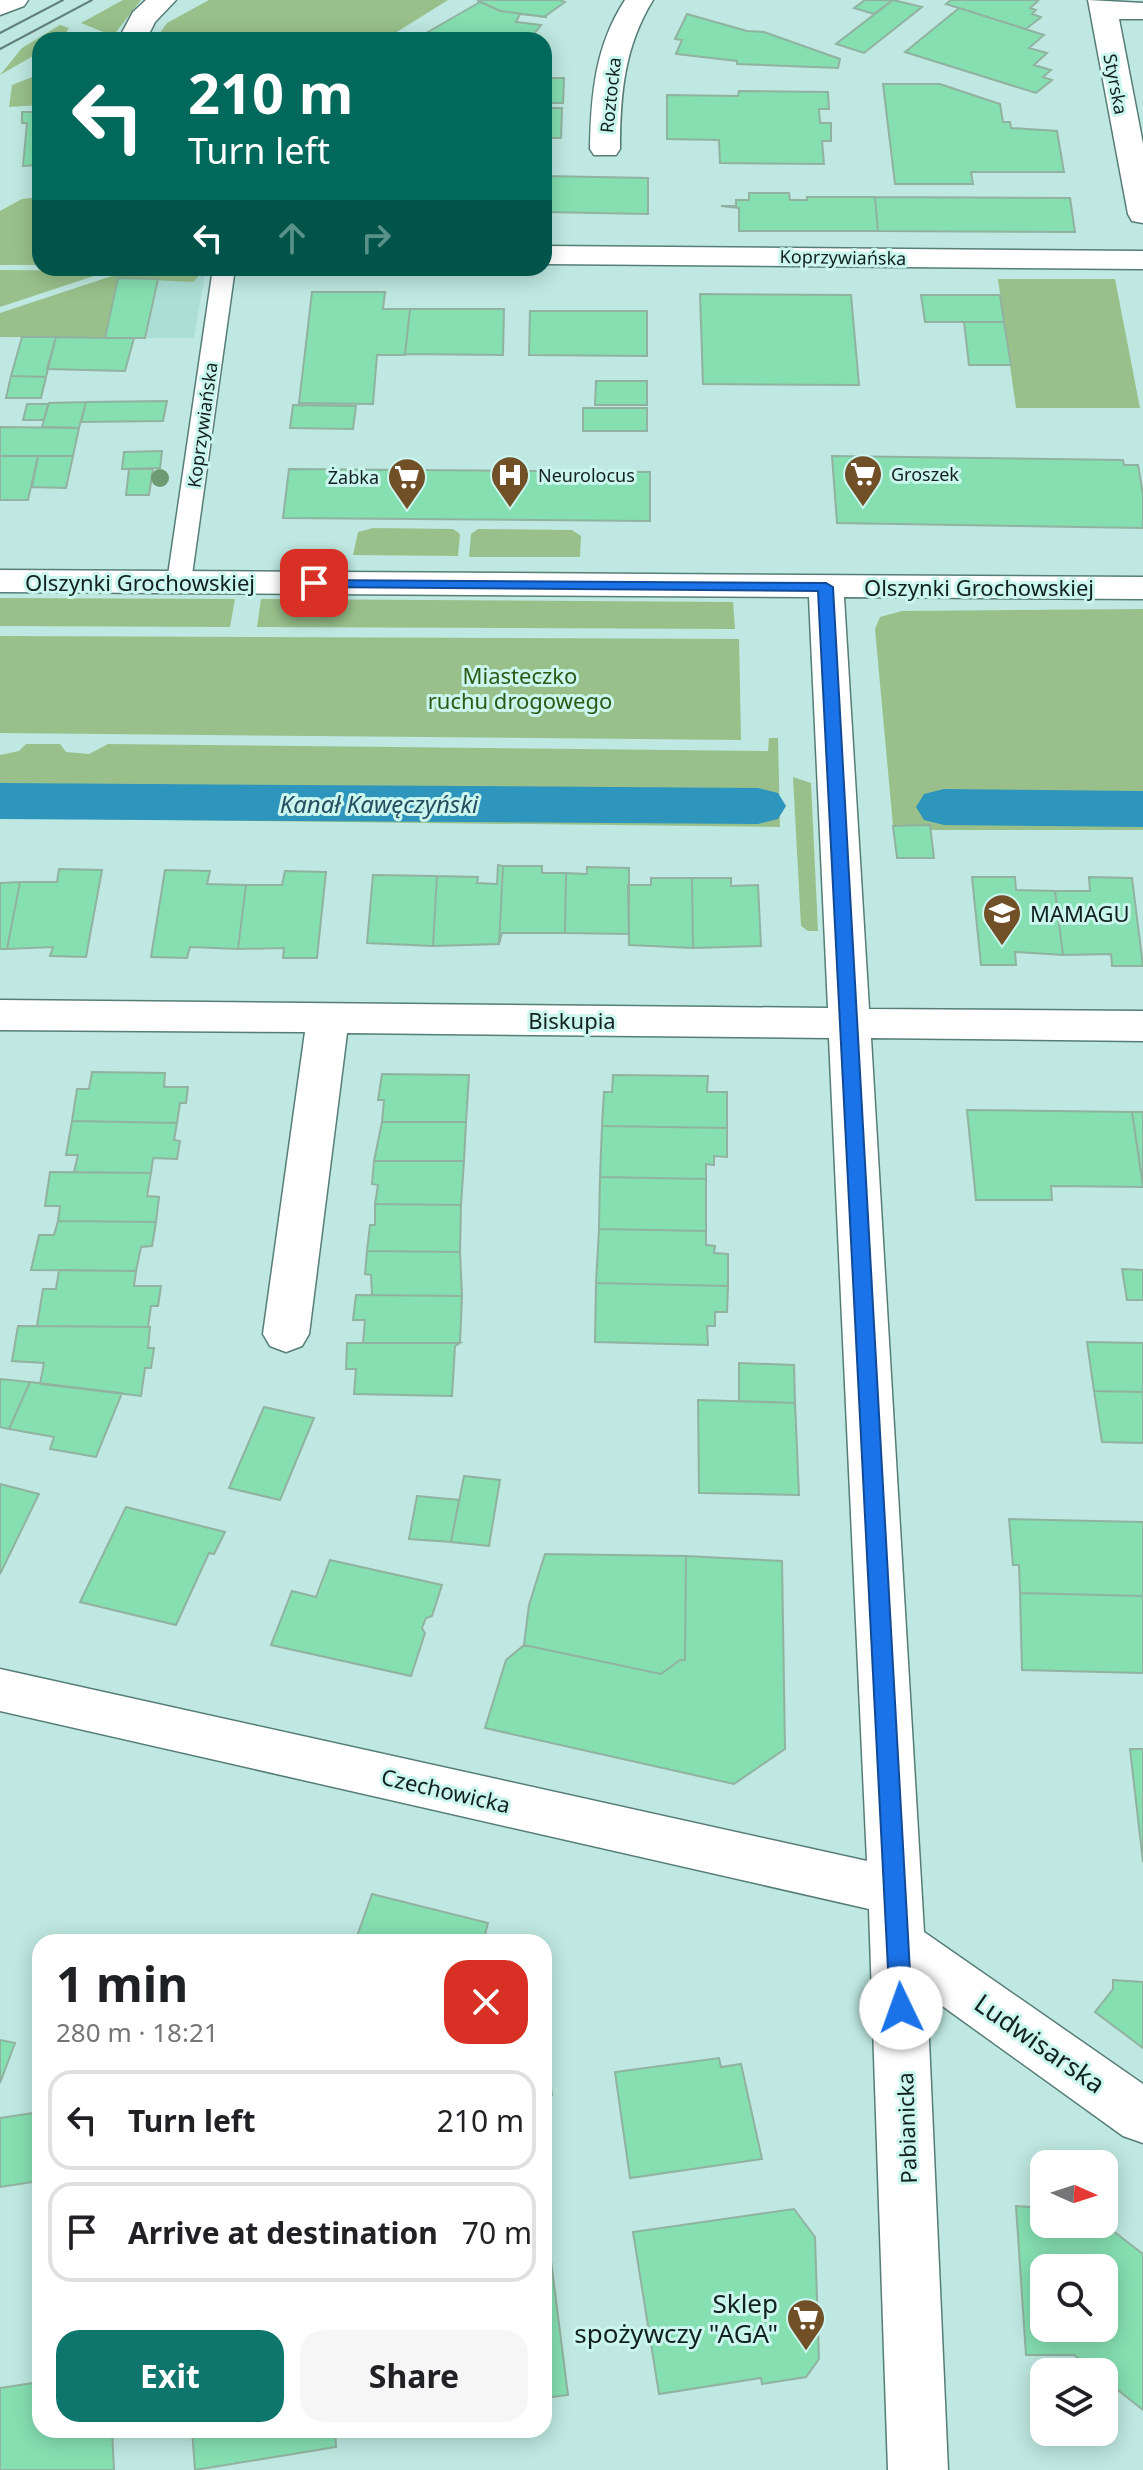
<!DOCTYPE html>
<html lang="en">
<head>
<meta charset="utf-8">
<style>
	body { margin:0; font-family:"Noto Sans",sans-serif; background:#f6f6f6; color:#202124; height:100vh; display:flex; flex-direction:column; font-size:30px; white-space:nowrap }
	* { box-sizing:border-box; margin:0 }
	p { font-size:26px; color:#757577 }
	.icon { flex:none; width:44px; height:44px; fill:none; stroke:currentColor; stroke-width:2; stroke-linecap:round; stroke-linejoin:round }
	.map { position:relative; flex:1; overflow:hidden }
	.drawer { position:absolute; left:32px; top:1934px; width:520px; height:504px; display:flex; flex-direction:column; background:#fff; border-radius:24px; box-shadow:0 4px 20px #0003 }
	.drawer>* { flex:none }
	.banner { position:absolute; left:32px; top:32px; width:520px; height:244px; border-radius:24px; box-shadow:0 4px 20px #0003; background:#00695c; color:#fff; overflow:hidden }
	.needle { width:52px; rotate:93deg }
	.fabs { position:absolute; left:1030px; top:2150px; display:grid; gap:16px }
	.fabs a { display:grid; place-items:center; width:88px; height:88px; border-radius:16px; background:#fff; box-shadow:0 4px 20px #0003; font-size:40px }
	.pin { position:absolute; display:grid; place-items:center; width:68px; height:68px; color:#fff; margin:-34px; border-radius:16px; box-shadow:0 4px 12px #0006 }
	.me { position:absolute; width:88px; margin:-44px; rotate:357deg; stroke-linejoin:round; filter:drop-shadow(0 0 6px #0008) }
	.turn { display:flex; align-items:center; gap:28px; height:168px; padding:0 24px; font-size:36px }
	.turn .icon { width:104px; height:104px; stroke-width:2.5 }
	.turn b { display:block; font-size:56px; line-height:68px }
	.lanes { display:flex; align-items:center; height:76px; padding:0 24px; background:#0003; justify-content:center; gap:40px; direction:ltr }
	.lanes .off { opacity:.35 }
	.round { display:grid; place-items:center; flex:none; width:84px; height:84px; border-radius:24px; background:#f6f6f6 }
	.summary { display:flex; align-items:center; justify-content:space-between; height:136px; padding:0 24px }
	h1 { font-size:48px; font-weight:700; line-height:60px }
	.cta { display:flex; gap:16px; margin-top:auto; padding:16px 24px }
	.cta a { flex:1; height:92px; border-radius:24px; background:#0f766e; color:#fff; font-size:32px; font-weight:700; line-height:92px; text-align:center }
	.cta a+a { background:#f6f6f6; color:#202124 }
	ul { padding:0; list-style:none }
	li { display:flex; align-items:center; gap:24px; height:100px; margin:0 16px 12px; padding:0 8px; border:4px solid #e0e0e0; border-radius:24px }
	li div { flex:1 }
	li b { display:block; font-size:30px }
	li em { font-style:normal }
	.map>svg:first-child { display:block }
</style>
</head>
<body>
<div class="map">
<svg width="1143" height="2470" viewBox="0 0 1143 2470">
	<rect width="100%" height="100%" fill="#bee8e1"/>
	<!-- built -->
	<path fill="#abdfd6" d="M202,273H205L194,338H105L118,278H199Z"/>
	<!-- green -->
	<path fill="#99c08b" d="M123,0H141L113,36L81,23Z
		M209,0H448L392,35L402,40H155L167,23Z
		M60,25L69,28L61,40H40V52L0,75L22,48Z
		M40,74V105L9,107L12,85Z
		M40,197V265H0V211L22,199Z
		M0,270L109,271L0,307Z
		M127,271L202,273L193,282L118,278L105,338L0,337V313Z
		M998,279H1115L1140,408H1016Z
		M373,528L453,529L460,534L458,556L353,555L358,532Z
		M478,529L572,530L581,536L580,557H469L471,534Z
		M0,598L235,599L230,627L0,626Z
		M261,599L733,602L735,629L257,627Z
		M1143,609V830H930V825L893,826L875,629L880,617L902,611Z
		M0,636L739,639L741,740L0,733Z
		M769,738H778L780,827L0,818V755L19,751L26,744H60L66,752L89,754L108,744L768,751Z
		M793,777L811,783L818,931H808L801,926Z"/>
	<g fill="none" stroke-linecap="round" stroke-linejoin="round">
		<!-- canal -->
		<path fill="#2e95bd" fill-rule="evenodd" d="M0,783L758,788L778,793L786,806L778,819L758,824L0,819Z
			M944,789L1143,791V827L944,825L924,820L916,807L924,794Z"/>
	</g>
	<!-- building -->
	<path fill="#85dfb1" stroke="#91b2a0" stroke-width="2" fill-rule="evenodd" d="M477,0H560L565,2L544,17L500,11Z
		M865,0H893L874,14L854,8Z
		M893,0L922,7L864,53L836,44Z
		M951,0H1035L1038,1L1030,8L1036,10L1032,14L1041,17L1026,29L946,4Z
		M480,2L500,11L547,17L520,14L516,22L541,25L529,40H448L428,32Z
		M959,8L1044,35L1029,48L1047,53L1034,65L1051,70L1043,77L1052,80L1036,93L905,52Z
		M687,14L747,31L764,32L840,59L838,68L737,64V61L676,54L682,40L675,39Z
		M544,78H564L563,103H549L548,108H562L561,138H544Z
		M883,84H940L1000,104L1003,122H1010L1011,128L1057,131L1064,172H971L973,184H895Z
		M739,91L828,92L829,109H819L820,123H831V141H822L824,164L720,163L719,140L667,139V95L738,96Z
		M22,112H40V165L23,166L27,123H22Z
		M544,176L648,178V214L544,212Z
		M749,193H789L790,200H807V197H875L878,231H739V208L721,206H736V200H749Z
		M875,197L1070,198L1075,232L878,231Z
		M118,278L158,279L145,338H105Z
		M312,292H385L383,309H410L405,355H377L373,404L299,403Z
		M700,294L851,295L859,385L703,384Z
		M921,295H1000L1004,322H925Z
		M410,309H504L503,355L405,354Z
		M530,311H647V356L529,355Z
		M964,322H1004L1011,365H969Z
		M22,337H56L46,377L11,376Z
		M56,337L105,338H134L125,371L47,369Z
		M11,376L46,377L41,398H6Z
		M596,381H647V405H595Z
		M167,401L163,421L81,422L86,402Z
		M86,402L79,428L42,427L49,403Z
		M27,404H48L44,420H23Z
		M293,405L356,406L353,429L290,428Z
		M583,408H647V431H583Z
		M0,427L79,428L73,456H0Z
		M162,451L160,468L122,469L124,452Z
		M0,456H38L28,500H0Z
		M38,456H73L66,488L32,487Z
		M832,456L1123,460L1124,465H1138L1143,494V528L837,523Z
		M129,469H153L149,495H126Z
		M289,469L650,472V521L283,518Z
		M930,825L934,858H897L893,826Z
		M498,865L503,866L499,944L433,946L437,876L478,877L477,883L497,884Z
		M503,866H542V873H566L565,933H502L499,944Z
		M587,867L629,868V934L565,933L566,873L587,874Z
		M59,869L102,870L86,957L50,956L53,947L7,949L20,882H57Z
		M165,870L210,871L207,884L246,885L238,949L190,947L187,958L151,957Z
		M285,871L326,872L317,958H283L284,948L238,949L246,885H282Z
		M373,875L437,876L433,946L367,943Z
		M972,877H1015L1016,890L1055,891L1063,955L1015,952L1016,965H981Z
		M1089,877L1132,878L1143,966H1112L1111,954L1063,955L1055,891H1090Z
		M651,878H692L693,948L629,945L628,885H651Z
		M692,878H731V886L758,885L761,946L693,948Z
		M20,882L7,949H0V883Z
		M92,1072L165,1073L164,1087H188L186,1103H180L177,1123L72,1121L77,1089H89Z
		M382,1074L469,1075L466,1122H382L384,1100H378Z
		M613,1075L708,1076L707,1092H727V1128L602,1126L604,1092H612Z
		M967,1110L1132,1112L1143,1187L1051,1186L1052,1200H976Z
		M1132,1112H1143V1184Z
		M72,1121L177,1123L174,1140L180,1141L177,1159L153,1158L151,1173L74,1172L78,1155H66Z
		M382,1122H466L464,1161H374Z
		M602,1126L727,1128V1157L714,1156V1165L706,1164V1179L600,1177Z
		M374,1161H464L461,1205L375,1204L378,1185L372,1184Z
		M50,1172L151,1173L147,1196L159,1197L156,1222L58,1221L60,1206H45Z
		M600,1177L706,1179V1231L599,1229Z
		M375,1204L461,1205L460,1252L367,1251L370,1225H375Z
		M58,1221L156,1222L152,1246L141,1247L136,1271L31,1270L39,1235H54Z
		M599,1229L706,1231V1245L715,1246L714,1253L728,1254V1286L596,1283Z
		M367,1251L460,1252L462,1296L372,1295L371,1275L365,1274Z
		M1122,1269L1143,1270V1300H1127Z
		M59,1270L136,1271L134,1286H161L158,1306H151L148,1327L37,1326L43,1289H56Z
		M596,1283L728,1286L727,1312H715V1326H707L708,1345L595,1342Z
		M356,1295L462,1296L460,1343H363L365,1320H353Z
		M18,1326L150,1327L148,1348H154L151,1368H145L141,1396L40,1384L44,1363L12,1361Z
		M1087,1342L1143,1343V1392L1094,1391Z
		M347,1343H460L455,1346L452,1396L354,1394L356,1369H346Z
		M739,1363L794,1365L795,1403L739,1401Z
		M0,1379L30,1382L9,1429L0,1427Z
		M30,1382L122,1393L96,1457L50,1449L54,1437L9,1429Z
		M1094,1391L1143,1392V1443L1102,1442Z
		M698,1400L795,1403L799,1495L699,1493Z
		M264,1407L314,1418L280,1500L229,1488Z
		M464,1476L500,1480L489,1546L451,1542Z
		M0,1484L39,1494L0,1574Z
		M417,1496L459,1500L451,1542L409,1539Z
		M126,1507L225,1532L214,1554L209,1553L176,1625L80,1602Z
		M1009,1519L1143,1522V1596L1020,1593L1019,1565H1013Z
		M545,1554L686,1556L685,1660H680L661,1674L524,1645L529,1605Z
		M686,1556L782,1561L785,1749L734,1784L485,1728L506,1660L524,1645L661,1674L680,1660H685Z
		M330,1560L442,1585L432,1616L426,1618L422,1628L425,1633L411,1676L271,1645L292,1591L316,1597Z
		M1020,1593L1143,1596V1673L1022,1670Z
		M1130,1749H1143V1862Z
		M372,1894L488,1923L483,1942H355Z
		M1113,1980L1143,1982V2048L1095,2012L1113,1989Z
		M0,2040L15,2043L0,2083Z
		M544,2042L552,2095L544,2096Z
		M719,2058L721,2067L741,2064L762,2159L630,2178L615,2072Z
		M40,2112V2181L0,2187V2118Z
		M1016,2206L1044,2208V2224H1104L1143,2254V2410L1104,2379V2372H1096L1074,2355H1026ZM1044,2268H1104V2328H1044Z
		M794,2209L815,2237L819,2359L806,2377L762,2384L761,2378L659,2394L633,2232Z
		M544,2229H547L568,2395L544,2398Z
		M40,2382V2430H112L114,2470H0V2388Z
		M192,2430H335L336,2447L195,2470Z"/>
	<g fill="none" stroke-linecap="round" stroke-linejoin="round">
		<defs>
			<path id="service" d="M213,268H235L191,582L179,589L167,582Z"/>
			<path id="minor" d="M146,0H176L155,22L146,40H118L133,12Z
				M625,0H653C624,47 620,95 620,149L616,155H594L590,149C591,95 595,46 625,0Z
				M1088,0L1143,3V19H1119L1143,144V223L1132,221L1128,214Z
				M544,246L1143,251V269L544,264Z
				M0,570L1143,577V599L844,597L869,1009L1143,1011V1041L871,1038L924,1932L1143,2084V2143L1123,2136L927,1995L948,2470H888L869,1909L0,1711V1669L867,1861L829,1038L347,1033L309,1334L302,1346L286,1352L270,1346L263,1334L305,1032L0,1030V1000L828,1008L809,597L0,592Z"/>
			<path id="secondary" d="M0,0H28L24,6L0,15Z"/>
		</defs>
		<!-- service casing -->
		<use href="#service" stroke="#567d77" stroke-width="3"/>
		<!-- minor casing -->
		<use href="#minor" stroke="#567d77" stroke-width="3"/>
		<!-- secondary casing -->
		<use href="#secondary" stroke="#567d77" stroke-width="3"/>
		<!-- service -->
		<use href="#service" fill="#fff" fill-rule="evenodd"/>
		<!-- minor -->
		<use href="#minor" fill="#fff" fill-rule="evenodd"/>
		<!-- secondary -->
		<use href="#secondary" fill="#fff" fill-rule="evenodd"/>
		<!-- tram -->
		<path stroke="#63807b" stroke-width="2" d="M0,33L63,0
			M0,49L92,0"/>
	</g>
	<!-- trees -->
	<circle fill="#6e9a71" cx="160" cy="478" r="9"/>
	<!-- route -->
	<path fill="#1a73e8" stroke="#114b97" stroke-width="2" d="M309,580L826,583L833,587L912,2008L909,2015L901,2018L893,2015L890,2008L818,591L314,587L307,583Z"/>
	<!-- icons -->
	<defs>
		<symbol id="supermarket-pin" viewBox="-11 -11 22 30"><path d="M0 17L-7.5 6A9.5 9.5 0 1 1 7.5 6Z" fill="#714f27" stroke="#cbf6ee"/><path d="M-6-5.5h2.5l.6 2H6L4.5 2H-2.5L-4.4-4H-6ZM-1.5 3.2a1.3 1.3 0 1 0 .1 0ZM3 3.2a1.3 1.3 0 1 0 .1 0Z" fill="#fff"/></symbol>
		<symbol id="hospital-pin" viewBox="-11 -11 22 30"><path d="M0 17L-7.5 6A9.5 9.5 0 1 1 7.5 6Z" fill="#714f27" stroke="#cbf6ee"/><path d="M-5-5h3v3.5h4V-5h3V5h-3V1.5h-4V5h-3Z" fill="#fff"/></symbol>
		<symbol id="school-pin" viewBox="-11 -11 22 30"><path d="M0 17L-7.5 6A9.5 9.5 0 1 1 7.5 6Z" fill="#714f27" stroke="#cbf6ee"/><path d="M0-5L7-2L0 1L-7-2ZM-4 1L0 2.5L4 1V4Q0 6-4 4Z" fill="#fff"/></symbol>
	</defs>
	<g fill-rule="evenodd">
		<use href="#supermarket-pin" x="841" y="452" width="44" height="60"/>
		<use href="#hospital-pin" x="488" y="453" width="44" height="60"/>
		<use href="#supermarket-pin" x="385" y="455" width="44" height="60"/>
		<use href="#school-pin" x="980" y="891" width="44" height="60"/>
		<use href="#supermarket-pin" x="784" y="2296" width="44" height="60"/>
	</g>
	<g text-anchor="middle" dominant-baseline="central" stroke-width="6" stroke-linejoin="round" paint-order="stroke">
		<!-- far-street labels -->
		<g font-size="18" fill="#11211e" stroke="#cbf6ee">
			<text transform="translate(1116 84) rotate(79)">Styrska</text>
			<text transform="translate(610 95) rotate(-84)">Roztocka</text>
			<text transform="translate(843 257) rotate(1)">Koprzywiańska</text>
			<text transform="translate(202 425) rotate(-82)">Koprzywiańska</text>
		</g>
		<!-- far-poi labels -->
		<g font-size="18" fill="#11211e" stroke="#cbf6ee" text-anchor="start">
			<text x="891" y="474">Groszek</text>
			<text x="538" y="475">Neurolocus</text>
			<text x="379" y="477" text-anchor="end">Żabka</text>
		</g>
		<!-- street labels -->
		<g font-size="22" fill="#11211e" stroke="#cbf6ee">
			<text x="140" y="582">Olszynki Grochowskiej</text>
			<text x="979" y="587">Olszynki Grochowskiej</text>
			<text x="572" y="1020">Biskupia</text>
			<text transform="translate(446 1790) rotate(13)">Czechowicka</text>
			<text transform="translate(906 2128) rotate(-92)">Pabianicka</text>
		</g>
		<!-- park labels -->
		<g font-size="22" fill="#2c5a15" stroke="#cbf6ee">
			<text x="520" y="675">Miasteczko<tspan x="520" dy="25">ruchu drogowego</tspan></text>
		</g>
		<!-- poi labels -->
		<g font-size="22" fill="#11211e" stroke="#cbf6ee" text-anchor="start">
			<text x="1030" y="913">MAMAGU</text>
		</g>
		<!-- water labels -->
		<g font-size="24" font-style="italic" fill="#244e60" stroke="#cbf6ee">
			<text x="379" y="803">Kanał Kawęczyński</text>
		</g>
		<!-- near-street labels -->
		<g font-size="26" fill="#11211e" stroke="#cbf6ee">
			<text transform="translate(1040 2043) rotate(35)">Ludwisarska</text>
		</g>
		<!-- near-poi labels -->
		<g font-size="26" fill="#11211e" stroke="#cbf6ee" text-anchor="end">
			<text x="778" y="2303">Sklep<tspan x="778" dy="30">spożywczy "AGA"</tspan></text>
		</g>
	</g>
</svg>
<div class="fabs">
<a><svg class="needle" viewBox="-14 -14 28 28"><path d="M0-13l5 13h-10z" fill="#e53935"/><path d="M0 13l5-13h-10z" fill="#757577"/></svg></a>
<a><svg class="icon" aria-label="search" viewBox="0 0 24 24"><circle cx="10" cy="10" r="6"/><path d="M15 15l6 6"/></svg></a>
<a><svg class="icon" aria-label="layers" viewBox="0 0 24 24"><path d="M12 4l9 5-9 5-9-5zM3 14l9 5 9-5"/></svg></a>
</div>
<div class="pin" style="left:314px;top:583px;background:#d93025"><svg class="icon" aria-label="arrive" viewBox="0 0 24 24"><path d="M6 21V4h12l-3 4 3 4H6"/></svg></div>
<svg class="me" style="left:901px;top:2008px" viewBox="-20 -20 40 40"><circle r="19" fill="#fff"/><path d="M0-13L10 11 0 6-10 11z" fill="#1a73e8"/></svg>
<div class="banner">
<div class="turn"><svg class="icon" aria-label="left" viewBox="0 0 24 24"><path d="M17 20v-9H6M10 6l-5 5 5 5"/></svg><div><b>210 m</b>Turn left</div></div>
<div class="lanes"><svg class="icon" aria-label="left" viewBox="0 0 24 24"><path d="M17 20v-9H6M10 6l-5 5 5 5"/></svg><svg class="icon off" aria-label="ahead" viewBox="0 0 24 24"><path d="M12 20V5M6 11l6-6 6 6"/></svg><svg class="icon off" aria-label="right" viewBox="0 0 24 24"><path d="M7 20v-9h11M14 6l5 5-5 5"/></svg></div>
</div>
<section class="drawer">
<div class="summary"><div><h1>1 min</h1><p>280 m · 18:21</p></div><a class="round" style="background:#d93025;color:#fff"><svg class="icon" aria-label="close" viewBox="0 0 24 24"><path d="M6 6l12 12M18 6L6 18"/></svg></a></div>
<ul>
<li><svg class="icon" aria-label="left" viewBox="0 0 24 24"><path d="M17 20v-9H6M10 6l-5 5 5 5"/></svg><div><b>Turn left</b></div><em>210 m</em></li>
<li><svg class="icon" aria-label="arrive" viewBox="0 0 24 24"><path d="M6 21V4h12l-3 4 3 4H6"/></svg><div><b>Arrive at destination</b></div><em>70 m</em></li>
</ul>
<div class="cta"><a>Exit</a><a>Share</a></div>
</section>
</div>
</body>
</html>
